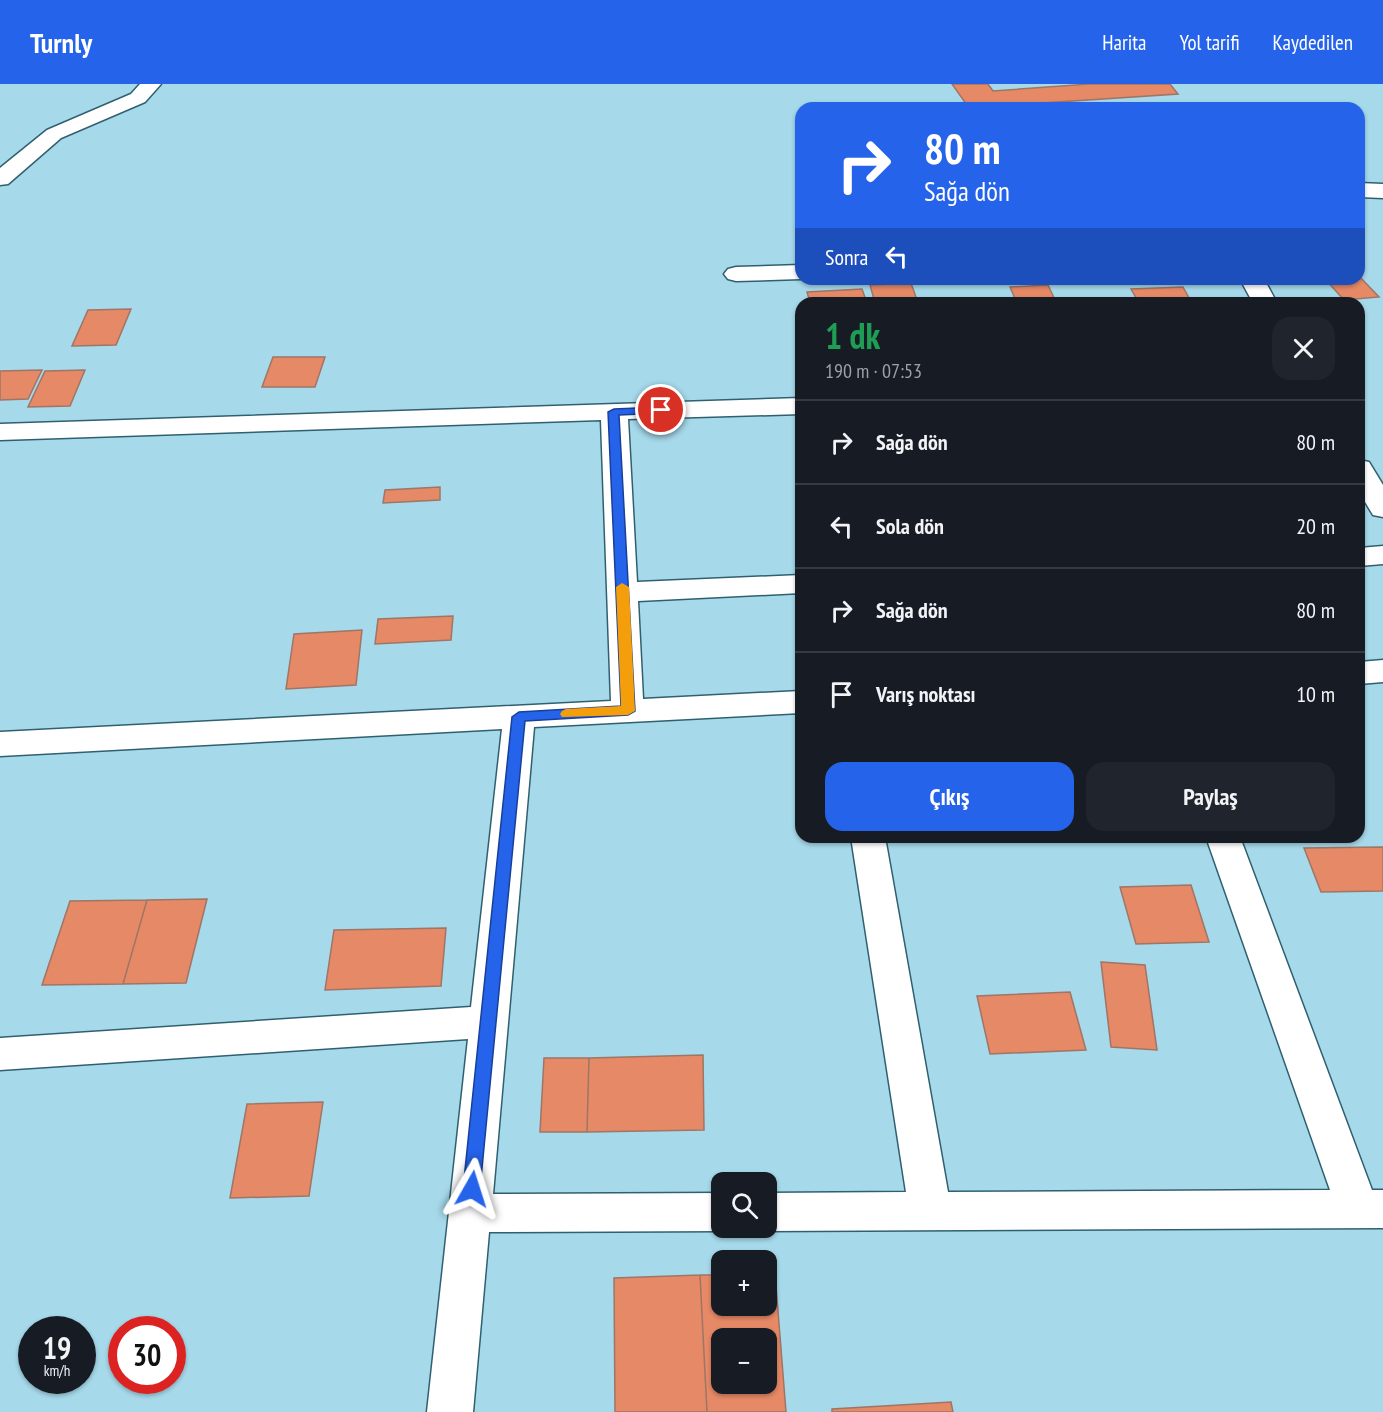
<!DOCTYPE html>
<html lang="tr">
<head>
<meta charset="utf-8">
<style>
	body { margin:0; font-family:"PT Sans Narrow",sans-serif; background:#20242c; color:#f1f3f6; height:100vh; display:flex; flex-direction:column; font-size:22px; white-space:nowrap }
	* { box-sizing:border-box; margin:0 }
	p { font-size:20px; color:#9ea1a6 }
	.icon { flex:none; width:33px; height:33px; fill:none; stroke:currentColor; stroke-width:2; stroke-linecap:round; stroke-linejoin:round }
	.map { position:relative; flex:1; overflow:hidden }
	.sheet { position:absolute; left:795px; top:213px; width:570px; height:546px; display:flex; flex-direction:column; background:#171b24; border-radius:18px; box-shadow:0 2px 4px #0004 }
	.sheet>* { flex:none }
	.hud { position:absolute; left:795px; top:18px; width:570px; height:183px; border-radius:18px; box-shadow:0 2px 4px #0004; background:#2563eb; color:#fff; overflow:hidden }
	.fabs { position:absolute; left:711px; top:1088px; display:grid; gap:12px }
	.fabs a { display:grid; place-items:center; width:66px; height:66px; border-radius:12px; background:#171b24; box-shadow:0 2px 4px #0004; font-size:30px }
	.speed { position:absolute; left:18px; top:1232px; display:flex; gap:12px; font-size:30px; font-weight:700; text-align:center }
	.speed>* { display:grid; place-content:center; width:78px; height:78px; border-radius:50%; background:#171b24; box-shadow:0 2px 4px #0004; line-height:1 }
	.speed small { font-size:15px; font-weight:400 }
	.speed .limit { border:9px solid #d22; background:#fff; color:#111 }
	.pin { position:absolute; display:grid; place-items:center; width:51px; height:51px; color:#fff; margin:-26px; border:3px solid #fff; border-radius:50%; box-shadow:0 2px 6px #0007 }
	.me { position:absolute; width:66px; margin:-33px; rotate:6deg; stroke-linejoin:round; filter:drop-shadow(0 0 4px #0008) }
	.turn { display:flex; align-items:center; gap:21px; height:126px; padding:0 30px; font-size:27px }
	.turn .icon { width:78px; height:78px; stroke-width:2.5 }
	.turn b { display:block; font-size:42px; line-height:51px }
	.then { display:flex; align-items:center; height:57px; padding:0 30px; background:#0003; gap:12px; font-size:22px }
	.round { display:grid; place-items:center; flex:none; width:63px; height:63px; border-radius:18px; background:#20242c }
	.headline { display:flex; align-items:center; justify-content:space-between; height:102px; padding:0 30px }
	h1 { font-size:36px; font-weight:600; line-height:45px; color:#1e9e55 }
	.primary-button { display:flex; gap:12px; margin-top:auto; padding:12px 30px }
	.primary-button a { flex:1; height:69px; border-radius:18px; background:#2563eb; color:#fff; font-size:24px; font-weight:600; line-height:69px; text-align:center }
	.primary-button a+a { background:#20242c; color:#f1f3f6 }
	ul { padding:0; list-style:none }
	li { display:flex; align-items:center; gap:18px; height:84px; padding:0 30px; border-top:2px solid #363941 }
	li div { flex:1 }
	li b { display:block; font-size:22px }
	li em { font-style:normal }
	header { display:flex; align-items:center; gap:36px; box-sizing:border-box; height:84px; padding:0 30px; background:#2563eb; color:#fff }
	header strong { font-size:28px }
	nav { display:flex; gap:33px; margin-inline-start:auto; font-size:21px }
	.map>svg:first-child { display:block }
</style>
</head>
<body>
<header>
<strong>Turnly</strong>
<nav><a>Harita</a><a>Yol tarifi</a><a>Kaydedilen</a></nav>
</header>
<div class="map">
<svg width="1383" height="1328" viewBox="0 0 1383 1328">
	<rect width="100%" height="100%" fill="#a6d9ea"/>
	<!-- building -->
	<path fill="#e68966" stroke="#9f7566" stroke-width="1.5" fill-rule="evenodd" d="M952,0H988L993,7L1089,0H1170L1178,10L969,24Z
		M1359,192L1379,213L1344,216L1325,195H1359Z
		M911,199L918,219H875L870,201Z
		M1048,201L1056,218L1017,219L1010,203Z
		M1183,203L1192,219H1139L1131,205Z
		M862,205L867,219H810L807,208Z
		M131,225L116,261L72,262L88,226Z
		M273,273H325L315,303H262Z
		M42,286L28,315L0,316V287Z
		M85,286L70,322L28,323L45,287Z
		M440,403V416L383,419L385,406Z
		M453,532L451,556L375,560L378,535Z
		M362,546L356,601L286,605L294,550Z
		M946,753H1035L947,757Z
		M1383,763V807L1321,808L1304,764Z
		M1191,801L1209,858L1136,860L1120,803Z
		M207,815L186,899L123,900L147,816Z
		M147,816L123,900L42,901L70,817Z
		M446,844L441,902L325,906L334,846Z
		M1101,878L1145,881L1157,966L1111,963Z
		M1070,908L1086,966L990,970L977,912Z
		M703,971L704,1046L587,1048L589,974Z
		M544,974H589L587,1048H540Z
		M323,1018L309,1112L230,1114L247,1020Z
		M766,1189H775L786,1328H707L700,1191H722V1221H766ZM722,1254H766V1299H722Z
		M700,1191L707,1328H615L614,1194Z
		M951,1318L953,1328H832V1325Z"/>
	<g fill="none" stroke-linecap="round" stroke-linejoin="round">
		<defs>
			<path id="street" d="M140,0H161L145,18L61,54L8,100L0,101V84L47,46L131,10Z
				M1359,99L1383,100V114L1359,113Z
				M801,181V195L736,197L728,195L724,190L728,185L736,183Z
				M1240,195H1264L1277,219H1253Z
				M801,314V330L628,335L637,498L801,491V509L638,517L643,615L801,607V629L534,643L493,1110L722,1109V1143H733L722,1147L489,1148L473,1328H427L468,955L0,986V954L471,923L502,645L0,672V648L611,617L601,336L0,356V340Z
				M1359,376L1369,378L1383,401V433L1373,431L1359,408Z
				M1383,462V480L1359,482V464Z
				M1383,576V598L1359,600V578Z
				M851,753H885L948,1108L1330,1106L1206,753H1240L1372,1106H1383V1144L766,1147L755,1143H766V1109L906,1108Z"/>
		</defs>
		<!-- street casing -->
		<use href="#street" stroke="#306070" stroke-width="3"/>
		<!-- street -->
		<use href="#street" fill="#fff" fill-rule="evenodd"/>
	</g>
	<!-- route -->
	<path fill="#2563eb" stroke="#184099" stroke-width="1.5" d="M661,323L666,326L664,329L619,331L635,627L628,631L525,637L480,1105L478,1110L472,1113L465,1110L463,1105L512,633L519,628L621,622L608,328L614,325Z"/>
	<!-- slow -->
	<path fill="#f59e0b" d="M622,499L629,503L635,627L628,631L562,633L560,630L562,627L566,625L621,622L616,503Z"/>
</svg>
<div class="fabs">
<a><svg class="icon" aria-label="search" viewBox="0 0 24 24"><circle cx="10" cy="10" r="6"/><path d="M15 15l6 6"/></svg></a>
<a>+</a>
<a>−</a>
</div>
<div class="speed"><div>19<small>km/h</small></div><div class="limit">30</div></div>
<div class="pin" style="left:661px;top:326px;background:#d93025"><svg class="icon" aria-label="arrive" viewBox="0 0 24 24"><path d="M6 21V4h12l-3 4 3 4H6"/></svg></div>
<svg class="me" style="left:472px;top:1105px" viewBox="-20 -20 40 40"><path d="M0-17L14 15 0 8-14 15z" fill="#2563eb" stroke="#fff" stroke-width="4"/></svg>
<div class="hud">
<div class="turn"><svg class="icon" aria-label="right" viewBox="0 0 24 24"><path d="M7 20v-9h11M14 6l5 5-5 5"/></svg><div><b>80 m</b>Sağa dön</div></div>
<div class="then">Sonra<svg class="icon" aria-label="left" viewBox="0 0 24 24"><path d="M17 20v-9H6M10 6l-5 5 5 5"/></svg></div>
</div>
<section class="sheet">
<div class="headline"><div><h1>1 dk</h1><p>190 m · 07:53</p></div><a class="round"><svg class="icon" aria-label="close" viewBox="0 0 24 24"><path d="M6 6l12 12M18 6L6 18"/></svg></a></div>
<ul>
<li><svg class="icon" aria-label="right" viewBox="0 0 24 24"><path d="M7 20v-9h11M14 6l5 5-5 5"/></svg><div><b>Sağa dön</b></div><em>80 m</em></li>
<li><svg class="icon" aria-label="left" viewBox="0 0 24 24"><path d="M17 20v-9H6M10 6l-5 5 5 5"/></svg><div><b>Sola dön</b></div><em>20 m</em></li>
<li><svg class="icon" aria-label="right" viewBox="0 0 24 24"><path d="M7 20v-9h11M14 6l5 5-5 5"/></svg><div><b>Sağa dön</b></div><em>80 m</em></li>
<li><svg class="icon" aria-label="arrive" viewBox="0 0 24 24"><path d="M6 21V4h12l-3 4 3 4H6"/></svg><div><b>Varış noktası</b></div><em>10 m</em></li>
</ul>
<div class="primary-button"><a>Çıkış</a><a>Paylaş</a></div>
</section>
</div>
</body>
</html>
